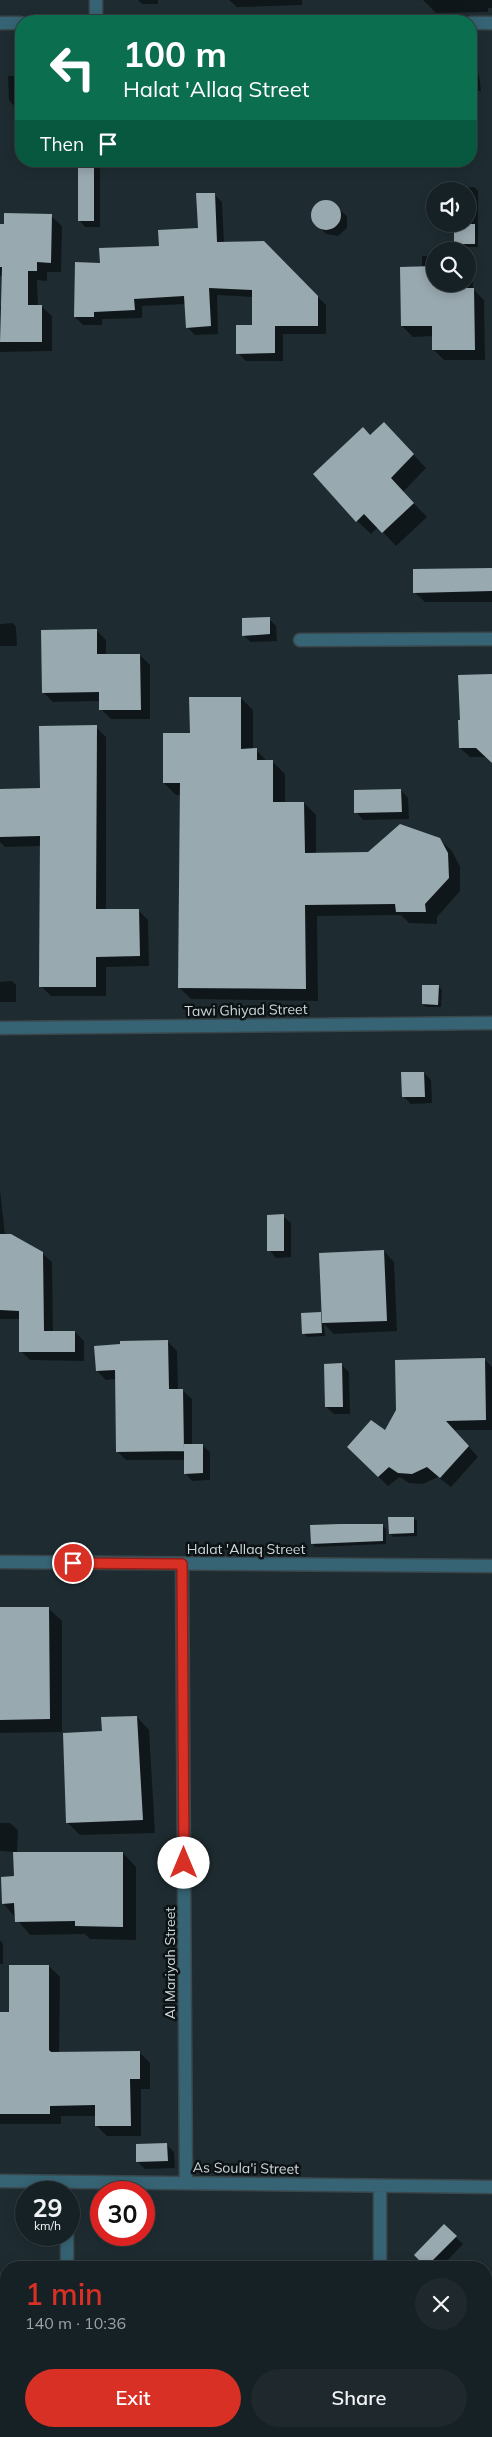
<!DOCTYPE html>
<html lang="en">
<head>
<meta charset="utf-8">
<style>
	body { margin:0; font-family:Mulish,sans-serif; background:#1f292d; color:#f1f3f6; height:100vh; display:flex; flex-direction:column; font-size:19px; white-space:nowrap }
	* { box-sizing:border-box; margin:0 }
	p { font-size:16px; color:#9ea3a7 }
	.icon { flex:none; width:28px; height:28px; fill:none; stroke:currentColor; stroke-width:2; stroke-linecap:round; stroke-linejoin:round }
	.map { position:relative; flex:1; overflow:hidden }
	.drawer { position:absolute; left:0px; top:2261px; width:492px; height:176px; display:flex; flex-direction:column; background:#162125; border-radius:20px 20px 0 0; box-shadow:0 2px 12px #0003,0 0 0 1px #353e42 }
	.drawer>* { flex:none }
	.hud { position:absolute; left:15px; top:15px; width:462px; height:152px; border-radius:20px; box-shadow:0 2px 12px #0003,0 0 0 1px #353e42; background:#0b6e4f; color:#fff; overflow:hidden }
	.tools { position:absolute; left:426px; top:182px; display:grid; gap:10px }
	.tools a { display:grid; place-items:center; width:50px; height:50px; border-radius:50%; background:#162125; box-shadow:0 2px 12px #0003,0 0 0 1px #353e42; font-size:25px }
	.speed { position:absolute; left:15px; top:2181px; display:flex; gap:10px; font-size:25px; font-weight:700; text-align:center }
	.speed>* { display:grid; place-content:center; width:65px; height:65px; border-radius:50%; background:#162125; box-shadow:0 2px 12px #0003,0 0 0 1px #353e42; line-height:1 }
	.speed small { font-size:12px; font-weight:400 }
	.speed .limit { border:8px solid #d22; background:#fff; color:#111 }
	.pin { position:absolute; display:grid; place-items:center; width:42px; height:42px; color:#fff; margin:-21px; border:2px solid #fff; border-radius:50%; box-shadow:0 1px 5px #0007 }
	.me { position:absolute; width:55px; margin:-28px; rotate:0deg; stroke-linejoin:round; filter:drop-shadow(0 0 4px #0008) }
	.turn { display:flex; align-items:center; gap:18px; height:105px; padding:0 25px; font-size:22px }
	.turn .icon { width:65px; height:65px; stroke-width:2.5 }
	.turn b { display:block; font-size:35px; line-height:42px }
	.then { display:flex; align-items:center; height:48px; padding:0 25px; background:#0003; gap:10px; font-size:19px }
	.round { display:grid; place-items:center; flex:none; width:52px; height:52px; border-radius:26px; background:#1f292d }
	.headline { display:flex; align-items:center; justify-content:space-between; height:85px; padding:0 25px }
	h1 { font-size:30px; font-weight:600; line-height:38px; color:#d93025 }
	.primary-button { display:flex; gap:10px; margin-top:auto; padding:10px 25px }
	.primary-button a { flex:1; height:58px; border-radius:30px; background:#d93025; color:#fff; font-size:20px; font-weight:600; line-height:58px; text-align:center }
	.primary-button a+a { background:#1f292d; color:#f1f3f6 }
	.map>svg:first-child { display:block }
</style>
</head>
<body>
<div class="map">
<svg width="492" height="2437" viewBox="0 0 492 2437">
	<rect width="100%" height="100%" fill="#1e2c31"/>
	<!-- shadow -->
	<path fill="#0007" d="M138,0H158V4H142Z
		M229,0H302V5L237,7Z
		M423,0H492V8H488V12L436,13Z
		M471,68L479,75L481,91H471Z
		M8,76H21V108H16L9,100Z
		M79,161H100V227H85L79,220Z
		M474,187L478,191V247H459L455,244V224H468V191H455V188Z
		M214,194L222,202L224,243L263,242L326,305V334H283V361H246L238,353L254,326L253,297L217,295L218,334L195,335L187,327L186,304L142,306V318L102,319V325H83L75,317L101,264L160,247L199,229Z
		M329,201L347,216V228L338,236L326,234L314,221L313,209L317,204Z
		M51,216L62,226L61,272H47V281L37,280L38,306H41L52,316V351L0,352V306H3L4,276H0V225Z
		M422,256H435V284H468V261L472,266L473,289L484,300L485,360H444L434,350L433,336L413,337L402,326L422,268Z
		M370,436L397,437L426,468L403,492L427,517L396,546L378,527L371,534L357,521Z
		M492,569V602H425L414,592Z
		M269,619L276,626L277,641L251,642L243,635Z
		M13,623L16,627L17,646H0V624Z
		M96,630L106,640V655H140L150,665V719H111L101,709L100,701L53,702L43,692Z
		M492,675V762L487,757H470L460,748Z
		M241,698L253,710V750H256L268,762H273L285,774V803H304L316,815V855L368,854L439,839L452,851L460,867V891L437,917V924L409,923L401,915L317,916L318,1001L191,999L179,987L182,795H176L164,783L191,734Z
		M96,727L106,737V910H138L148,920L149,966L106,967V996H51L41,986V846L5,847L0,842V790L41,789Z
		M401,790L408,798L409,819L363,820L356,812Z
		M12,981L16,985V1002H0V982Z
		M438,986L442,990L441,1007H426L423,1004Z
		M424,1073L431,1080L432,1103L411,1104L403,1096Z
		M0,1190L5,1235L42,1253L52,1262L53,1332H75L84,1341V1361L30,1360L21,1351L20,1319H0Z
		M283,1216L291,1223V1257L276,1258L269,1250Z
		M384,1251L394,1262L397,1331L334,1334L324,1324L325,1336L307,1337L303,1333L321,1313L323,1315Z
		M168,1342L177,1351L178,1390H182L192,1399V1445H202L210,1452V1480L192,1481L185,1473V1460H126L117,1451L116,1379L106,1380L97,1371Z
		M484,1359L492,1367V1430H454L478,1457L451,1487L438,1477L423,1484L409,1483L400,1477L388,1486L348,1447L386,1432Z
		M341,1364L349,1372L350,1414H334L326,1407Z
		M413,1518L417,1521V1536L393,1537L390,1533Z
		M382,1525L386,1529V1544L315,1547L312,1543Z
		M0,1608H48L62,1621V1732L0,1733Z
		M137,1717L149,1730L155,1833L80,1835L68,1823L103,1732Z
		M0,1823H10L18,1830L17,1853H123L136,1867V1940L90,1939L85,1934L30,1935L3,1903L16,1877L15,1852L0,1851Z
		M0,1940L3,1944V1964H0Z
		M49,1966L60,1977L59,2053L139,2052L150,2063V2089H141V2136H107L96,2125V2116H61V2124H0V2013H10Z
		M167,2145L174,2152L175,2168L145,2169L138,2162Z
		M444,2226L463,2244L440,2268H428L415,2255Z
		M486,2275H492V2395H486Z
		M0,2320H6V2405H0Z
		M274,2431H323L329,2437H275Z
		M415,2431H435L440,2437H415Z"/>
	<!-- building -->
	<path fill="#99a9b0" d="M78,161H94V221H78Z
		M196,193H215L217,242L264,241L318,296V326H275V353L236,354V325H252V290L209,288L211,326L186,328L184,296L134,299L135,310L94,312V317H74L75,262L100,263L99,248L159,246L158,230L198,228Z
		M311 215a15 15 0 1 1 30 0a15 15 0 1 1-30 0Z
		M4,213L52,214L51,263L37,262V271H28V305H42V342H0L2,267H0V224H4Z
		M454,224H475V244H454Z
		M435,266V284H463V288H474L475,350H432V326H401L400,267Z
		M384,422L414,454L391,478L414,503L382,533L364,514L356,522L313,474L363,427L370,435Z
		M492,568V591L413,593V569Z
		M270,617V634L242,636V618Z
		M97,629V654H140L141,710H99V692L42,693L41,630Z
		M492,674V763L476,748H459L458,720H460L458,675Z
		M189,697H241V749L257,748V760H273V802H304L305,853L368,852L400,824L440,838L448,853L449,878L425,904L426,912H396L395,904L305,905L306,989L178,988L180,783H163V733H190Z
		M97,725L96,909H139L140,956L96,957V987H39L40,836L0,837V789L40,788L39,726Z
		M401,789L402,812L354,813V790Z
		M422,985H439L438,1005L422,1004Z
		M401,1072H424L425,1097H402Z
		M284,1214V1251H267V1215Z
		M0,1234H11L43,1252L44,1331H75V1352H19V1311L0,1310Z
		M384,1250L387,1321L322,1323L319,1253Z
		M321,1312L322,1333L302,1334L301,1313Z
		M168,1340L169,1389H183L184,1451L116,1452L115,1370L96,1371L94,1346L120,1344V1341Z
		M485,1358L486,1420L446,1421L469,1446L440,1478L427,1467L412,1474L398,1473L389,1467L378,1477L347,1447L371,1420L385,1430L396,1410L395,1360Z
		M342,1363L343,1407H325L324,1364Z
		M184,1444H203V1473L184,1474Z
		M388,1517H414V1533L389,1534Z
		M340,1524H383V1541L311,1544L310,1525Z
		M0,1607H49L50,1719L0,1720Z
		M137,1716L143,1820L66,1823L63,1733L102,1731L101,1717Z
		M13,1852H123V1927L75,1926V1921L15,1922L14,1903L2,1904L1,1877L14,1876Z
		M9,1965H49V2050L51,2052L140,2051V2079H130L131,2126H95V2105L50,2106V2114H0V2012H9Z
		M167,2143L168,2161L136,2162V2144Z
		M444,2224L457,2236L426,2267L414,2255Z"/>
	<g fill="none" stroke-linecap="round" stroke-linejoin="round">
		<defs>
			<path id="minor" d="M96,0V21
				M0,23H21
				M471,23H492
				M300,640L492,639
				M0,1028L492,1023
				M0,1562L492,1566
				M182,1564L186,2183
				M0,2181L492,2187
				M380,2187V2268
				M67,2235V2268
				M67,2431L68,2437
				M381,2431V2437"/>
		</defs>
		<!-- minor casing -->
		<use href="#minor" stroke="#3a474c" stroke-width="15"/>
		<!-- minor -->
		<use href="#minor" stroke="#366474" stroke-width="12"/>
	</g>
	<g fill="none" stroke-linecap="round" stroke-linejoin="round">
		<defs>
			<path id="route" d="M73,1563L182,1564L184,1863"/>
		</defs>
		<!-- route casing -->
		<use href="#route" stroke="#8d1f18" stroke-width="12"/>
		<!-- route -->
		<use href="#route" stroke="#d93025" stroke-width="9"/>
	</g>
	<g text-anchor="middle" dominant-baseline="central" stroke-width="5" stroke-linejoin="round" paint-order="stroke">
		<!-- street labels -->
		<g font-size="14" fill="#ced7da" stroke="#0d1315">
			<text transform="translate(246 1010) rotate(-1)">Tawi Ghiyad Street</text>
			<text x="246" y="1549">Halat 'Allaq Street</text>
			<text transform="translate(170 1963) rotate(-90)">Al Mariyah Street</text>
			<text transform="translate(246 2168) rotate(1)">As Soula'i Street</text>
		</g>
	</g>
</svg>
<div class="tools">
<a><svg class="icon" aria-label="sound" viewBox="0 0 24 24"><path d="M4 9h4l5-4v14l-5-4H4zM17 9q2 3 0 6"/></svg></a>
<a><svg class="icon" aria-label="search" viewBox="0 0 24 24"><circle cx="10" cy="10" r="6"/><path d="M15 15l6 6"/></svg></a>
</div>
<div class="speed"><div>29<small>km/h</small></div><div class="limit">30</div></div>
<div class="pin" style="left:73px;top:1563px;background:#d93025"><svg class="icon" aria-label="arrive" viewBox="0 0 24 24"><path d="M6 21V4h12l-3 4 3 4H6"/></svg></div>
<svg class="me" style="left:184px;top:1863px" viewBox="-20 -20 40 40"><circle r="19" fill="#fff"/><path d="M0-13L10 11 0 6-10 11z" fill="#d93025"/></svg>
<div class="hud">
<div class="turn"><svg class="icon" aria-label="left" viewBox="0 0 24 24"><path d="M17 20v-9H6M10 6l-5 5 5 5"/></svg><div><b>100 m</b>Halat 'Allaq Street</div></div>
<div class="then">Then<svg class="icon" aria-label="arrive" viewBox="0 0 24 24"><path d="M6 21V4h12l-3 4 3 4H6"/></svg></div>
</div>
<section class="drawer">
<div class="headline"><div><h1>1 min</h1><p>140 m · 10:36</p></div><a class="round"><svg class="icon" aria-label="close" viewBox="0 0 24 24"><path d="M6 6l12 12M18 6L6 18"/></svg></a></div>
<div class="primary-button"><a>Exit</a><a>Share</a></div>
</section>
</div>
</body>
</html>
